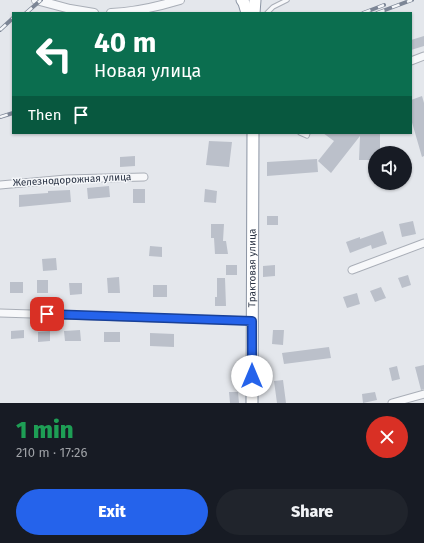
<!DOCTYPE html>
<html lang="en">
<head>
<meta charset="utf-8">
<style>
	body { margin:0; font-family:"Fira Sans",sans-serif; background:#20242c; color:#f1f3f6; height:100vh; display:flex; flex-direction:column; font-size:15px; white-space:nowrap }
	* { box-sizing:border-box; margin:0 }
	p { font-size:13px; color:#9ea1a6 }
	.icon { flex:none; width:22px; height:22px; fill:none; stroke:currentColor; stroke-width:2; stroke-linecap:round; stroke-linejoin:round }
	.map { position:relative; height:403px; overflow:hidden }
	.drawer { display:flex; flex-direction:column; background:#171b24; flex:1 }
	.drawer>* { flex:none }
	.hud { position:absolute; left:12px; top:12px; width:400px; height:122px; border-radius:0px; box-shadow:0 1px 3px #0004; background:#0b6e4f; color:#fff; overflow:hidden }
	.tools { position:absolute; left:368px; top:146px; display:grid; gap:8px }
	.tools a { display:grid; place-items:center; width:44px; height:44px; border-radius:50%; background:#171b24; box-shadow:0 1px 3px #0004; font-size:20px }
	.pin { position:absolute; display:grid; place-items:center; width:34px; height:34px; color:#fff; margin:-17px; border-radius:8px; box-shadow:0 2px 6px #0006 }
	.me { position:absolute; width:44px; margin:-22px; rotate:0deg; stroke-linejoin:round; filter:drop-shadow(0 0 3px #0008) }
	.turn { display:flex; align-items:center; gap:14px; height:84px; padding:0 16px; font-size:18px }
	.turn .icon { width:52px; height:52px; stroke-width:2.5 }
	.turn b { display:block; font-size:28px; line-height:34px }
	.then { display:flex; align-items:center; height:38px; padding:0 16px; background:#0003; gap:8px; font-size:15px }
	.round { display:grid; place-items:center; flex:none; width:42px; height:42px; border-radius:21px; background:#20242c }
	.head { display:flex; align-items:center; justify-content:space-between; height:68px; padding:0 16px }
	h1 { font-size:24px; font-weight:800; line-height:30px; color:#1e9e55 }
	.cta { display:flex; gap:8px; margin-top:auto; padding:8px 16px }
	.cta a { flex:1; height:46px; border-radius:24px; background:#2563eb; color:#fff; font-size:16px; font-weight:800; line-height:46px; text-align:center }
	.cta a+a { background:#20242c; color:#f1f3f6 }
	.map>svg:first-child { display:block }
</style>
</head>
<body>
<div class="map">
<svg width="424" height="403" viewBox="0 0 424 403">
	<rect width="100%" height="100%" fill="#e4e7ec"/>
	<!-- building -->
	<path fill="#bbc0ca" d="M424,36V46L411,50V40Z
		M422,96L424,103V156L422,157L411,119V100Z
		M323,133H380V153H375V160H359L360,136L331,173L318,161L334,141Z
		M209,141L232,142L229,167L206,165Z
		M135,156V166L120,167V157Z
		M317,159L318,172L267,176V162Z
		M109,186L110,197L88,199L87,188Z
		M133,189H145V203H133Z
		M205,189L217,191L216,203L204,202Z
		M70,190L71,202L19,207V195L48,193V191Z
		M267,216H278V225H267Z
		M413,221L416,234L402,237L399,224Z
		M211,224H224L223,241H226L228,254H215L214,238H211Z
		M383,231L387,244L372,249L371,245L350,253L346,242L360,237V239Z
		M150,246L162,247V257L149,256Z
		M56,258L57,270L43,271L42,259Z
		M226,265H237V275H226Z
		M275,265V276L263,277V266Z
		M408,275L411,285L402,288L398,278Z
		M119,277L120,293H108L107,278Z
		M217,278H225L226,306H215V297H217Z
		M37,280H48V293H37Z
		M10,282H23V293H10Z
		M69,283H82V294L70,295Z
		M153,285H167V297H153Z
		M381,287L386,298L375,302L370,291Z
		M357,293L360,304L347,308L343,297Z
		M24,330V338L11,339V331Z
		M80,330L81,341H65L64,331Z
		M273,330H284L283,345L272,344Z
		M50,331V341L38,342V332Z
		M104,332H120V342H104Z
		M150,333L174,334V347L150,346Z
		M329,347L331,358L284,364L282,353Z
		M424,365V389L421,390L415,367Z
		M397,366L400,379L392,381L389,368Z
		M283,380L286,403H277L274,381Z
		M229,392H238L239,403H230Z
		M375,392L377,400L363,403L362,394Z"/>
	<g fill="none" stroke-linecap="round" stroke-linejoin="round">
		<defs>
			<path id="service" d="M267,13L273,7L287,0
				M300,133L307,136L308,133"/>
			<path id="minor" d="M411,61L424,56
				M0,185L66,179L144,177
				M352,270L424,243
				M0,313L252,321
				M392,403L424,394"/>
			<path id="tertiary" d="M36,0L70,9L94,13
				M111,13C135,12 157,7 180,0"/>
			<g id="trunk">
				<path d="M242,0L244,3L247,13"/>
				<path d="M254,13L255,0"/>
				<path id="s1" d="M252,403L253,133"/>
			</g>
		</defs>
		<!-- service casing -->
		<use href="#service" stroke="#a9aeb7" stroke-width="5.5"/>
		<!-- minor casing -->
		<use href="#minor" stroke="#a9aeb7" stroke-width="9"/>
		<!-- tertiary casing -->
		<use href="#tertiary" stroke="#a9aeb7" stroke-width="10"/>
		<!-- trunk casing -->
		<use href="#trunk" stroke="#8b94a3" stroke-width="13"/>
		<!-- service -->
		<use href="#service" stroke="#f7f8fa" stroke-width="3.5"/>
		<!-- minor -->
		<use href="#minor" stroke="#f7f8fa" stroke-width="7"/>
		<!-- tertiary -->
		<use href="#tertiary" stroke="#f7f8fa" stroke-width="8"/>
		<!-- trunk -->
		<use href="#trunk" stroke="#fff" stroke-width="11"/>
		<defs>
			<path id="rail" d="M26,13L41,0
				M363,13L384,5
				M377,13L412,0
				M0,30L13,18
				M0,117L13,113"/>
		</defs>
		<!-- rail casing -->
		<use href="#rail" stroke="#7d8696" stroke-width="4"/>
		<!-- rail -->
		<use href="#rail" stroke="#f4f6f9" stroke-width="2.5" stroke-dasharray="8" stroke-linecap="butt"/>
	</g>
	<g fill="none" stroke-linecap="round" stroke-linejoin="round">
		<defs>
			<path id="route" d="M47,314L252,321V376"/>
		</defs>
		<!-- route casing -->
		<use href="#route" stroke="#184099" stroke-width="10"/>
		<!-- route -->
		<use href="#route" stroke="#2563eb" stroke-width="7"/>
	</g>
	<g text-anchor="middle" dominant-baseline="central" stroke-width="3" stroke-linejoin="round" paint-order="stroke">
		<!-- street labels -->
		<g font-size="10" fill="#2b3445" stroke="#f4f6f9">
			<text transform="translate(72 180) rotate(-3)">Железнодорожная улица</text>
			<text stroke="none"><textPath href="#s1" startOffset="135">Трактовая улица</textPath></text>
		</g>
	</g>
</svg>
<div class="tools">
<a><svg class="icon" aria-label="sound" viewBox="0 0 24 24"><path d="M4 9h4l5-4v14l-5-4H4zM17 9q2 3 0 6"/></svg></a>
</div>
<div class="pin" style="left:47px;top:314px;background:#d93025"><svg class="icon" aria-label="arrive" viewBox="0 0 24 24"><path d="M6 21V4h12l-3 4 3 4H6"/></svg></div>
<svg class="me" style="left:252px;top:376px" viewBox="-20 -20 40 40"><circle r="19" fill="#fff"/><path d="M0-13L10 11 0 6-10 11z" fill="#2563eb"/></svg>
<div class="hud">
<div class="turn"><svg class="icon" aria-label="left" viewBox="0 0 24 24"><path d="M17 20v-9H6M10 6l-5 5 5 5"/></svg><div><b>40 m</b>Новая улица</div></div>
<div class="then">Then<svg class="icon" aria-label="arrive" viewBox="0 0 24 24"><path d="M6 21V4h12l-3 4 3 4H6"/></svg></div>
</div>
</div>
<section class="drawer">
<div class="head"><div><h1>1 min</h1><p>210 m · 17:26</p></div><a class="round" style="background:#d93025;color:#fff"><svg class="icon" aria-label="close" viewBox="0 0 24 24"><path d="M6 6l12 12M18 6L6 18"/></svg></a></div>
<div class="cta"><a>Exit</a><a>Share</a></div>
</section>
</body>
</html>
